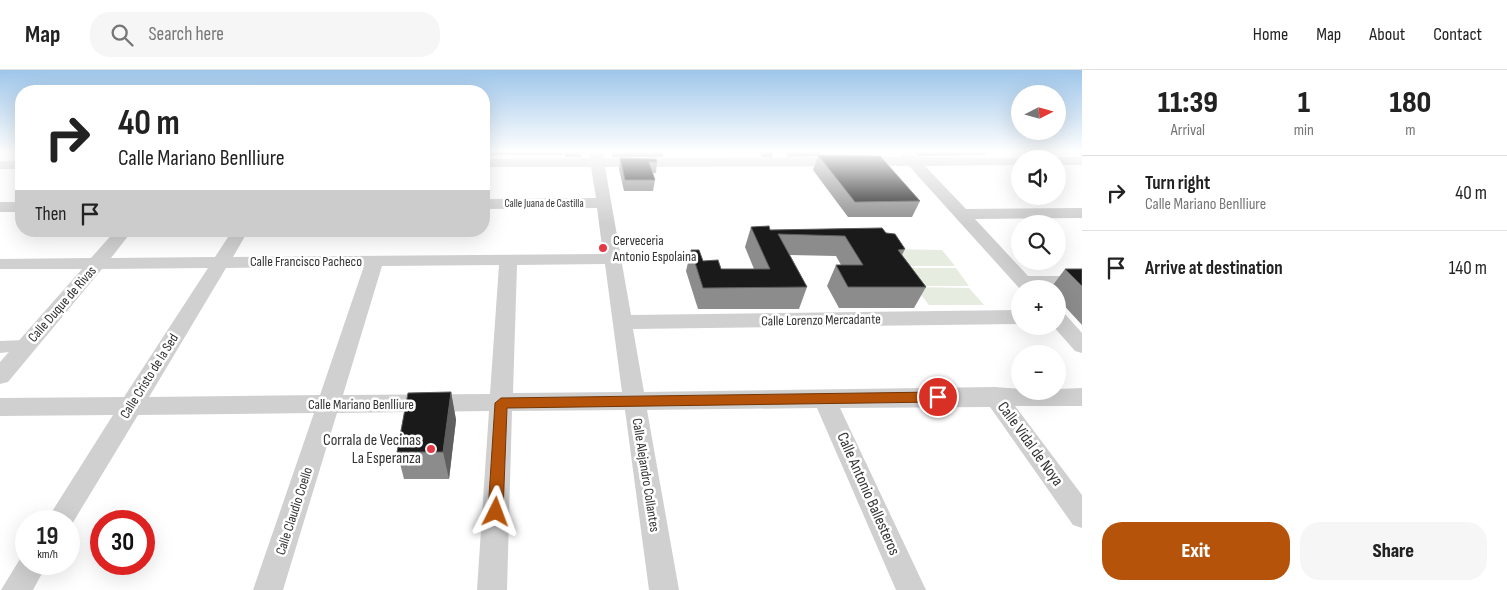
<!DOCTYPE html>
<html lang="en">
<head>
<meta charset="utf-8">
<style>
	body { margin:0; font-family:"Sofia Sans Condensed",sans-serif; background:#f6f6f6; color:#222; height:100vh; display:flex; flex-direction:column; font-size:19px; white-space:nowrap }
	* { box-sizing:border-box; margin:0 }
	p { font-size:16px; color:#767676 }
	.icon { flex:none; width:28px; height:28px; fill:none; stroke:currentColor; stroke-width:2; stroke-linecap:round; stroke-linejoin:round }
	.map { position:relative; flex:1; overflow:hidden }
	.details { display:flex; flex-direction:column; background:#fff; width:425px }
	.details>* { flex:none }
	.banner { position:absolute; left:15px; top:15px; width:475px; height:152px; border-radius:20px; box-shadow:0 5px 20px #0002; background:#fff; color:#222; overflow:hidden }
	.needle { width:32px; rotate:84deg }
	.fabs { position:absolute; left:1011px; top:15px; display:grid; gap:10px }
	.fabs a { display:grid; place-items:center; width:55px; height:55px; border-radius:50%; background:#fff; box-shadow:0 5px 20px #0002; font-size:25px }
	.speed { position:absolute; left:15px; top:440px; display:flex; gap:10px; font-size:25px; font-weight:700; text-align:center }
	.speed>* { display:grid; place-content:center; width:65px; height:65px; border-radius:50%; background:#fff; box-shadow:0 5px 20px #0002; line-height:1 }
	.speed small { font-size:12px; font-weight:400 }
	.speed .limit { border:8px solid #d22; background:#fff; color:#111 }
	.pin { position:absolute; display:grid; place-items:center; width:42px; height:42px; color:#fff; margin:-21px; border:2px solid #fff; border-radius:50%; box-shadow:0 1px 5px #0007 }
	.me { position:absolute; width:55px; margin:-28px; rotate:3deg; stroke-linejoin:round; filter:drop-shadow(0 0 4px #0008) }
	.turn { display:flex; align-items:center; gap:18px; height:105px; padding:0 20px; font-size:22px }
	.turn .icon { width:65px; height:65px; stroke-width:2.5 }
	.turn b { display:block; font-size:35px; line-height:42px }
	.then { display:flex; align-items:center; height:48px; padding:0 20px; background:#0003; gap:10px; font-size:19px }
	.eta { display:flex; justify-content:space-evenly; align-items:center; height:85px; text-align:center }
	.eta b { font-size:30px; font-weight:800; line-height:35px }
	.action { display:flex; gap:10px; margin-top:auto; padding:10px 20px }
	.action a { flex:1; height:58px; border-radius:20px; background:#b45309; color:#fff; font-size:20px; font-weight:800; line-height:58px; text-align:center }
	.action a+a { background:#f6f6f6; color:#222 }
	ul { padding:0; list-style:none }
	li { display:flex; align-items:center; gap:15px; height:75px; padding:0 20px; border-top:1px solid #e0e0e0 }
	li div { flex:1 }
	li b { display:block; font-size:19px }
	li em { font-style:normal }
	header { display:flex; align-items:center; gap:30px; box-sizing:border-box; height:70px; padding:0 25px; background:#fff; border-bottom:1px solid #e0e0e0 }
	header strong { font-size:24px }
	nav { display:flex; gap:28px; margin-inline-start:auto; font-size:18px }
	.search { width:350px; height:45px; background:#f6f6f6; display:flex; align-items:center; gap:12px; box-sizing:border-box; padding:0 18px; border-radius:20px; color:#767676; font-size:19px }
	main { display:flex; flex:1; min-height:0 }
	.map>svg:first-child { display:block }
</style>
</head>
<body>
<header>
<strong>Map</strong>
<div class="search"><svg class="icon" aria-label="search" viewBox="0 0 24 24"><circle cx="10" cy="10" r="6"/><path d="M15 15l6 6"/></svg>Search here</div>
<nav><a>Home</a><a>Map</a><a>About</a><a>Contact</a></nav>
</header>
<main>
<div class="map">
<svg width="1082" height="520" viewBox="0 0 1082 520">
	<rect width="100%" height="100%" fill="#fff"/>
	<!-- green -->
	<path fill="#e6ecdf" d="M889,179L942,180L955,196H900Z
		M902,198H956L969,216H914Z
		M915,217L969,218L984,235H929Z"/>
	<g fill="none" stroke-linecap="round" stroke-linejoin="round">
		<!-- pedestrian -->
		<path fill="#d0d0d0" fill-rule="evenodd" d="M25,270L30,272L33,276L30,280L0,283V271Z"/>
		<!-- minor -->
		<path fill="#d0d0d0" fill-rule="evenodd" d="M589,82H603L604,88L902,87L903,83L908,82L917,87L1025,88L1020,89V95L925,96L966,139L1082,138V148L975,149L1028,206H1082V218L1020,219L909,96L605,97L631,245L1020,240V254L633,259L644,322L995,317L1020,319V321H1058V319L1082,318V336H1015L1082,425V458L1073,455L990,337L840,338L926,520H896L817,338L647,340L679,520H649L625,340L512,341L507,520H477L489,341L337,343L283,520H253L314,343L138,345L69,459V451H46L113,345L0,346V328L124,327L208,198L102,199L8,312L0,314V292L82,199H0V189L91,188L115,161H132L111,188L215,187L232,161H248L233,187L603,184L597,138L484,139V129L596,128L591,97H484V89L590,88ZM605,194L622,322L513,323L517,195ZM499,195L490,324L343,325L382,196ZM364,196L320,325L149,327L226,198Z
			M1058,87H1082V95H1058V89H1053Z
			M0,91H21V99H0Z
			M0,132H21V142H0Z
			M1058,242L1065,244L1082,263V283L1075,281L1053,256H1058Z
			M26,483V494H47L33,520H1L23,484Z"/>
	</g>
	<!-- wall -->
	<path fill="#8c8c8c" d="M484,82H562V85H484Z
		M563,82H581V87H565V83H563Z
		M611,82H664L663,87H612Z
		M759,82H773L772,87H762Z
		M785,82H820L819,85L920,131L912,147H848L813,100L818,86L788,87Z
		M914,82H987L985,85L918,86Z
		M620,88L657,92L656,103H653L655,110L653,121H624L619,99Z
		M751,157L770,160L886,163L905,179L902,185L926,217L914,238H839L827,216L836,195H841L836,186L790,185L807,217L799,239H698L686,201L691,180L703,191L721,199H754L745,177Z
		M1065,199H1082V255L1058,229V219H1050Z
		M451,322L456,350L449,409H404L397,382Z"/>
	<!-- shaded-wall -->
	<path fill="#5f5f5f" d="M451,322L456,350L449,409L443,382Z"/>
	<!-- building -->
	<path fill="#1a1a1a" stroke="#5f5f5f" d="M818,85L880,86L920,131L855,132Z
		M620,88L656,89L657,92H649L655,110H625Z
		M769,156L770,160L882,158L886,163L895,164L905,179L898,180L926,217H848L836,195H863L845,166L778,164L807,217L703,218L691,180H699L703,191L718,190L721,199H770L751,157Z
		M1065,199H1082V216Z
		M451,322L443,382H397L408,323Z"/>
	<!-- sky -->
	<linearGradient id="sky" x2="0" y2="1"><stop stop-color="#9ec6ea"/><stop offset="0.53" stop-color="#fff"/><stop offset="1" stop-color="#fff" stop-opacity="0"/></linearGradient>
	<rect width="1082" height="154" fill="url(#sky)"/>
	<!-- route -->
	<path fill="#b45309" stroke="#753606" d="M938,322L945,327L938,332L507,338L503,442L501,447L496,449L490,447L488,442L495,333L501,328Z"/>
	<!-- markers -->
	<g fill="#e63946" stroke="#fff" stroke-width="2">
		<circle cx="603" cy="178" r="5"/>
		<circle cx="431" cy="379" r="5"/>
	</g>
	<g text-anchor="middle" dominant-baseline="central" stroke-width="5" stroke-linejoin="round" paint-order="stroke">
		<!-- far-street labels -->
		<g font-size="11" fill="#333" stroke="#fff">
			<text x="544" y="133">Calle Juana de Castilla</text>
		</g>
		<!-- poi labels -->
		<g font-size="14" fill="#333" stroke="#fff" text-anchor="start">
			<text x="613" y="170">Cerveceria<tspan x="613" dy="16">Antonio Espolaina</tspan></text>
		</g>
		<!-- street labels -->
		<g font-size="14" fill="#333" stroke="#fff">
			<text x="306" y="191">Calle Francisco Pacheco</text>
			<text transform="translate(62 234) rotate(-49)">Calle Duque de Rivas</text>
			<text transform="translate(821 250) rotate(-1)">Calle Lorenzo Mercadante</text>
			<text transform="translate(149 306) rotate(-58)">Calle Cristo de la Sed</text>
			<text x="361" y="334">Calle Mariano Benlliure</text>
			<text transform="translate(646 405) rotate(81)">Calle Alejandro Collantes</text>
			<text transform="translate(294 441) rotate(-72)">Calle Claudio Coello</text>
		</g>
		<!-- near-poi labels -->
		<g font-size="16" fill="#333" stroke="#fff" text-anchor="end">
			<text x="421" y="370">Corrala de Vecinas<tspan x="421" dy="18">La Esperanza</tspan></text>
		</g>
		<!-- near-street labels -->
		<g font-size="16" fill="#333" stroke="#fff">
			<text transform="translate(1030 374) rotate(54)">Calle Vidal de Noya</text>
			<text transform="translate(868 424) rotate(66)">Calle Antonio Ballesteros</text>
		</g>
	</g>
</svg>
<div class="fabs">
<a><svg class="needle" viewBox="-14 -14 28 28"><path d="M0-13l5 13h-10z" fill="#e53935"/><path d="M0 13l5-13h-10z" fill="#767676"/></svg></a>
<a><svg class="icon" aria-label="sound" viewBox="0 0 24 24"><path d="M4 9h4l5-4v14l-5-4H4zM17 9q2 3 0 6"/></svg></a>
<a><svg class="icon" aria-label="search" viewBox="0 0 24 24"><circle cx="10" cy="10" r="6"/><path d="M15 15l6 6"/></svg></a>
<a>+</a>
<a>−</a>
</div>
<div class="speed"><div>19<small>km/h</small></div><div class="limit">30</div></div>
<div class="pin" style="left:938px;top:327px;background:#d93025"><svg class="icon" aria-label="arrive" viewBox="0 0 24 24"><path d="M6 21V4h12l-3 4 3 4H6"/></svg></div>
<svg class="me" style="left:496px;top:442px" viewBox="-20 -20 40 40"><path d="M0-17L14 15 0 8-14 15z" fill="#b45309" stroke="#fff" stroke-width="4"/></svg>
<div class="banner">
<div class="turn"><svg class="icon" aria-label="right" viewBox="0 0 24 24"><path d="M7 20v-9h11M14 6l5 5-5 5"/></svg><div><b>40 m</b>Calle Mariano Benlliure</div></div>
<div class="then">Then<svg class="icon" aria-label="arrive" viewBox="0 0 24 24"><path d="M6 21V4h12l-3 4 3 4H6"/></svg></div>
</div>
</div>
<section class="details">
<div class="eta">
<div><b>11:39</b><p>Arrival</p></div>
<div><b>1</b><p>min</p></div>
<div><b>180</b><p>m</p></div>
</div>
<ul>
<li><svg class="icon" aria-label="right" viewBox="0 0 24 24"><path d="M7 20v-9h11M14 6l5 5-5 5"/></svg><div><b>Turn right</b><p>Calle Mariano Benlliure</p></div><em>40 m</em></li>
<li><svg class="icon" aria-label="arrive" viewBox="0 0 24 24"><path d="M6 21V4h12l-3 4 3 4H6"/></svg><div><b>Arrive at destination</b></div><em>140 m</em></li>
</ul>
<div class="action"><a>Exit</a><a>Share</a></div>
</section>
</main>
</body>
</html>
